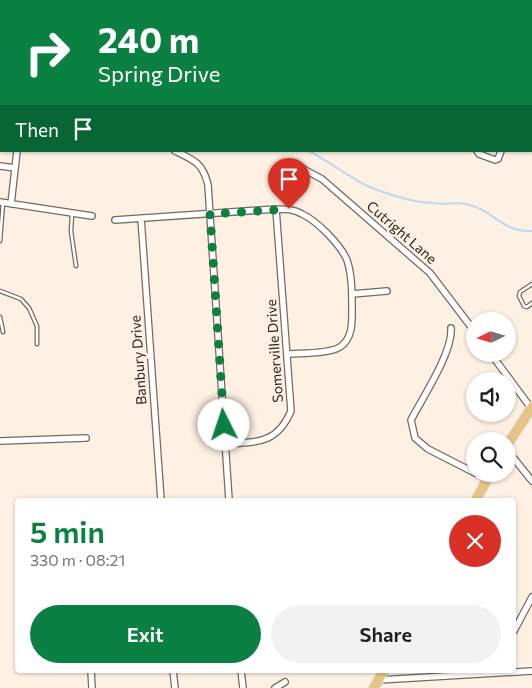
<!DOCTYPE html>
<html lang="en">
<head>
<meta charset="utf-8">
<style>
	body { margin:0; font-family:Commissioner,sans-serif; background:#f2f2f2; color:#202124; height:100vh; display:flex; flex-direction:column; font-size:19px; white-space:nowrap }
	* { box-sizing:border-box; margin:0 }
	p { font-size:16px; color:#757577 }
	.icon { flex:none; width:28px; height:28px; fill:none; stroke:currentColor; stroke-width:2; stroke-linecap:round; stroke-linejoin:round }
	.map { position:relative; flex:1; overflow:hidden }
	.details { position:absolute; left:15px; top:498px; width:501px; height:175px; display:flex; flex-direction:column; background:#fff; border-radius:5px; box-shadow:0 1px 4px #0004 }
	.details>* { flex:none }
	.hud { position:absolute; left:0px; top:0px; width:532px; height:152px; box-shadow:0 1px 4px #0004; background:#0b8043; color:#fff; overflow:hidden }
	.needle { width:32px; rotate:265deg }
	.fabs { position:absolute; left:466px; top:312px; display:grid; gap:10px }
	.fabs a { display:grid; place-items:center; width:50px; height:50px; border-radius:50%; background:#fff; box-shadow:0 1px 4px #0004; font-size:25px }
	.pin { position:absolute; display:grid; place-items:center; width:42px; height:42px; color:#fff; margin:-51px -21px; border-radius:50% 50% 50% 0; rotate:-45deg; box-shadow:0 0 5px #0007 }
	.pin .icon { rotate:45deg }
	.me { position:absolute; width:55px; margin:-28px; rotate:356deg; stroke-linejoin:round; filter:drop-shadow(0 0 4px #0008) }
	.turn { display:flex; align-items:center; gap:18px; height:105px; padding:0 15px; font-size:22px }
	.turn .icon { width:65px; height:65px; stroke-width:2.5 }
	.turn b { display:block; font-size:35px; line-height:42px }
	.then { display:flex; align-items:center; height:48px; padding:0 15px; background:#0003; gap:10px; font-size:19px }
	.round { display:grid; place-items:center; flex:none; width:52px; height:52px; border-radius:26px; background:#f2f2f2 }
	.summary { display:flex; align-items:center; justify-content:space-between; height:85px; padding:0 15px }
	h1 { font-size:30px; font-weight:600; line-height:38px; color:#0b8043 }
	.cta { display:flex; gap:10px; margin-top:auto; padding:10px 15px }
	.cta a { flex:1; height:58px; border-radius:30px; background:#0b8043; color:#fff; font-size:20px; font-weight:600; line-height:58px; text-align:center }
	.cta a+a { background:#f2f2f2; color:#202124 }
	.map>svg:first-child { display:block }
</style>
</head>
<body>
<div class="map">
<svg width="532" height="688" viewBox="0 0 532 688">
	<rect width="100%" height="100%" fill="#fef0e2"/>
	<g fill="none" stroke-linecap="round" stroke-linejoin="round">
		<!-- stream -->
		<path stroke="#b9daf6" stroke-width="2" d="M25,0L55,1
			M68,1L69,0
			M309,151C334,164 355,183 383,192C397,197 416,202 431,203C443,205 455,202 466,204C495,210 500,232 532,231"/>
		<defs>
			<path id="lane" d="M479,1L482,0
				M72,215L71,231L76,266
				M0,241L3,203
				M532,284L520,292L519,296L524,306L527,307L532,303
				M0,291L21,299L29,308L37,326V344
				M0,317L3,332"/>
			<path id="street" d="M168,0L169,1
				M325,0L330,1
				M187,1V0
				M531,50L532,51
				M0,92H1
				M0,129H1
				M531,137L532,136
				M175,151C194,160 203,163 208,185L229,500
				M477,151L479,154L495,160L498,159L501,151
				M298,165L305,170L322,179L430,273L475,332
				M0,166L15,168
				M0,202L92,216
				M11,204L17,151
				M141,218L161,500
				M115,220L276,209C285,209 294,209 302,214C317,221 340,244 347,260C352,275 352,293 352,309C352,322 353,338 340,347C329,354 302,353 288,354
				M352,294L387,291
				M451,328C453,352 423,397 411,420L415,438L428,449L475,473
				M491,354L531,408
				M0,441L86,438
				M225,444C257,442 277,444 291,411L276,209
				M508,451L532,481
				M514,631L532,597
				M91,670L92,688
				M173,670L175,688
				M241,670L243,688
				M379,680L532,671
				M275,688L285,682"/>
			<path id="primary" d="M508,444L532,407
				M476,500L490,474
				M374,688L384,670"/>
		</defs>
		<!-- lane casing -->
		<use href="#lane" stroke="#766a5e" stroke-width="5"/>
		<!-- street casing -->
		<use href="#street" stroke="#766a5e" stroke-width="8"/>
		<!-- primary casing -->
		<use href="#primary" stroke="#d8d8d7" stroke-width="11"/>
		<!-- lane -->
		<use href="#lane" stroke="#fff" stroke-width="2.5"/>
		<!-- street -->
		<use href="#street" stroke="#fff" stroke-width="5.5"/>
		<!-- primary -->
		<use href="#primary" stroke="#e6c485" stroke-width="9"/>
	</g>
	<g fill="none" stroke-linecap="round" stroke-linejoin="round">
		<!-- route -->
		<path stroke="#0b8043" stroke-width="9" stroke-dasharray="0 16.2" d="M224,425L210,214L289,209"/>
	</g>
	<g text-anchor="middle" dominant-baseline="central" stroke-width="5" stroke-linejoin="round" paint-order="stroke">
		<!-- street labels -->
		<g font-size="14" fill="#29241f" stroke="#fef0e2">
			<text transform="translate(402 232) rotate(41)">Cutright Lane</text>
			<text transform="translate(274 351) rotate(-94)">Somerville Drive</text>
			<text transform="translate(138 360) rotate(-94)">Banbury Drive</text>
		</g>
	</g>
</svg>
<div class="fabs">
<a><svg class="needle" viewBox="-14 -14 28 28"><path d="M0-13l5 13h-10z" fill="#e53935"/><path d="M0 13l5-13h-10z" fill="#757577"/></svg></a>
<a><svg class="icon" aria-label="sound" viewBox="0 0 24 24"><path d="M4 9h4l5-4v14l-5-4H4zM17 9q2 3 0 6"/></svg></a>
<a><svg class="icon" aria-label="search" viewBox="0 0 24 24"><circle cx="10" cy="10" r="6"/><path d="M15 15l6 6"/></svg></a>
</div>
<div class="pin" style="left:289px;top:209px;background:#d93025"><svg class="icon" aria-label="arrive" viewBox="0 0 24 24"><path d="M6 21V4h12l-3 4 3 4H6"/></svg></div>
<svg class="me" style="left:224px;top:425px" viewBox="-20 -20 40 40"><circle r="19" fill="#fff"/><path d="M0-13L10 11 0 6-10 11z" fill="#0b8043"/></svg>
<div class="hud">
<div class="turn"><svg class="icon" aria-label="right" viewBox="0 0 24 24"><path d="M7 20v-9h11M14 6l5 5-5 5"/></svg><div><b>240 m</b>Spring Drive</div></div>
<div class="then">Then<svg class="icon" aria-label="arrive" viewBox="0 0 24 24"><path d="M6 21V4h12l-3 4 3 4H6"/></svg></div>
</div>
<section class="details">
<div class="summary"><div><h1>5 min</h1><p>330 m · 08:21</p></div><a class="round" style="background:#d93025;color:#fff"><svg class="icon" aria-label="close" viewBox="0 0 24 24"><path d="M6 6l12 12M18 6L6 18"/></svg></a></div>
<div class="cta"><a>Exit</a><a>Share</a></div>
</section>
</div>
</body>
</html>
